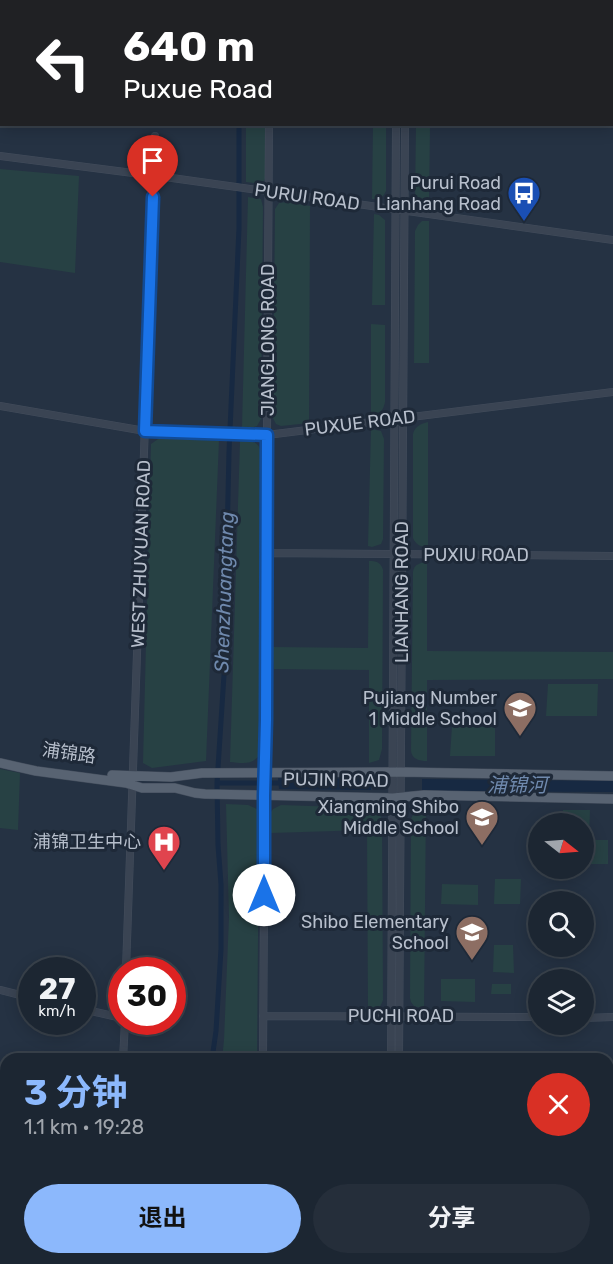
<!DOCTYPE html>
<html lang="zh">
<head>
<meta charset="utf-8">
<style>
	body { margin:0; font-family:Rubik,"Noto Sans SC",sans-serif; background:#252e3a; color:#f1f3f6; height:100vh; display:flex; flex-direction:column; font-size:22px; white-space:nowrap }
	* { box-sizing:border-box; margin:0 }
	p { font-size:20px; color:#a0a5ac }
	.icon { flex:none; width:33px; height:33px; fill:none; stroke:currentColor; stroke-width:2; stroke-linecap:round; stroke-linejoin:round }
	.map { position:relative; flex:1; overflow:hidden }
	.panel { position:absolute; left:0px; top:1053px; width:614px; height:212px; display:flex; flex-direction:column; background:#1c2632; border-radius:18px 18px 0 0; box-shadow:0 3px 15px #0003,0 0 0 2px #3a434d }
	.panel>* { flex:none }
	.top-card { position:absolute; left:0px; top:0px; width:614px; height:126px; box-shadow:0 3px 15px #0003,0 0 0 2px #3a434d; background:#202124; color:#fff; overflow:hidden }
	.needle { width:39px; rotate:107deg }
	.buttons { position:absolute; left:528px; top:813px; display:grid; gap:12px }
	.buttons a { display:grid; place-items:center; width:66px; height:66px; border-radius:50%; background:#1c2632; box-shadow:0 3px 15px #0003,0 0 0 2px #3a434d; font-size:30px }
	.speed { position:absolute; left:18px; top:957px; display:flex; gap:12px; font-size:30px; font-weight:700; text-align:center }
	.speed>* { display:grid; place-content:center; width:78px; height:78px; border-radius:50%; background:#1c2632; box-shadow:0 3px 15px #0003,0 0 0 2px #3a434d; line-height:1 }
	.speed small { font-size:15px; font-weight:400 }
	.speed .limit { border:9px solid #d22; background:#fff; color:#111 }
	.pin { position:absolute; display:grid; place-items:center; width:51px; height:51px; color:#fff; margin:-62px -26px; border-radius:50% 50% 50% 0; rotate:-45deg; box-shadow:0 0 6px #0007 }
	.pin .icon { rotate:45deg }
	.me { position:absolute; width:66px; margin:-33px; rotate:0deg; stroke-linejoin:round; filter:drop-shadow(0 0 4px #0008) }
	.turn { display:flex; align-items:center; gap:21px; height:126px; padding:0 24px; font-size:27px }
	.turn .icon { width:78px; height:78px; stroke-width:2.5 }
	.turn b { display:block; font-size:42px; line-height:51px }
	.round { display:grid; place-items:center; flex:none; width:63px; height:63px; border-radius:32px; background:#252e3a }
	.overview { display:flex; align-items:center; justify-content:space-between; height:102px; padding:0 24px }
	h1 { font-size:36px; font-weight:700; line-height:45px; color:#8cb8fc }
	.button { display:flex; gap:12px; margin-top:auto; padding:12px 24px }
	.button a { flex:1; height:69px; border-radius:36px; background:#8cb8fc; color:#111; font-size:24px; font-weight:700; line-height:69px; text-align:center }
	.button a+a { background:#252e3a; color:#f1f3f6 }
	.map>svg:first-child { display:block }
</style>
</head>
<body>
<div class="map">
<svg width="613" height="1264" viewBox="0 0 613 1264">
	<rect width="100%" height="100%" fill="#253243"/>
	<!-- green -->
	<path fill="#274144" d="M292,0H394V2H292Z
		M246,125H265L266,176L264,181L261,184L246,182Z
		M373,125H386V191C383,198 380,199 372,199Z
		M416,125H430L429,206L420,204L415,198Z
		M0,169L79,176L75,273L0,262Z
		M248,197L261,199L263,207L261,419L257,426L254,427H242Z
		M287,202L310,206L309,423L281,426L276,424L273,418L275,209L279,203Z
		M374,214L379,215L385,220V305H372Z
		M422,221H429V363H414L415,231L418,225Z
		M371,324L385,325V402C383,411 381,413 371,414Z
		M428,422V547C421,547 416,545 413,538V434C415,426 421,424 428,422Z
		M371,429L381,431L384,439L383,539L381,544L372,547L368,546Z
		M161,437L219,440L206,761L152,768L143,763L151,444Z
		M240,441C250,440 260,441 261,454L260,753C254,766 242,763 230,762Z
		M369,561C376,561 381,562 383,570L382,749L379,760L369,763V670L274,669L272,647L368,648Z
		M427,562V651L613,652V679L427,680V761C419,761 412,759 411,751L413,572C414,564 420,563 427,562Z
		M548,684H598L597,716H546Z
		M452,726L495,727V756H450Z
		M0,769L20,773L18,830L0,828Z
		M226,804L248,805L257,809L259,818L257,1059H222L224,1040L229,917Z
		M281,805L369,808L379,811L382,820L383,1000L380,1007L368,1009L367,830L271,833V812L273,809Z
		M426,805L424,1009L414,1006L411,1002L410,998L411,819L415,810Z
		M563,810H590L589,838H584V824L563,823Z
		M585,840H608V864H591L590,855H585Z
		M495,879H521L520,904H494Z
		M442,884L478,885V905L441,904Z
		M494,945H513L514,973L493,972Z
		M441,979H475V1002L441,1001Z
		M492,984H511V994H491Z
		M0,1137L6,1139V1187L0,1185Z
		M187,1258L256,1259V1264H185Z"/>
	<!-- water -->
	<path fill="#172942" d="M278,778L371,779V790L279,789Z
		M422,779L613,781V792L422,791Z
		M0,1204L6,1209V1232L0,1230Z
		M96,1259H166L165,1264H115Z"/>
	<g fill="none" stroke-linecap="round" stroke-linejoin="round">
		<!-- canal -->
		<path stroke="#172942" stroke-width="5" d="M237,0V2
			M217,783H286
			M212,1059L216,1031L221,949V884L218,845L217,783L224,675L229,452L239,228V124
			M174,1264L175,1258"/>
		<!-- river -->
		<path stroke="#172942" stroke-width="8" d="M549,2V0"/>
		<defs>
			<path id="minor" d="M264,0L265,2
				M397,2V0
				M612,101H613
				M0,156L172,178L613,240
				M0,406L145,431L267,435L613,392
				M266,553L613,556
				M126,970L155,136
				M0,990L32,998
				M82,1009L122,1018
				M263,1016L538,1017
				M584,1018L613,1017
				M123,1059L125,1022
				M263,1059L269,124
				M391,1059L396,124
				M399,1059L405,124
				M0,1191L6,1193
				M608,1241L613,1242
				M608,1251H613
				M398,1258V1264
				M80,1264L82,1258
				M262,1264V1258
				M390,1264V1258"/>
			<path id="major" d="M0,763L36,771L126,783L142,788H175L195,793L205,794L393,798L424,795L613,799
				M112,775L171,777L202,773L401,772L613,776"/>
		</defs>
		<!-- minor casing -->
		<use href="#minor" stroke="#434d5c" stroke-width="8"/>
		<!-- major casing -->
		<use href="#major" stroke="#434d5c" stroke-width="10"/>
		<!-- minor -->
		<use href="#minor" stroke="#3a4453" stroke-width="7"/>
		<!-- major -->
		<use href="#major" stroke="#586372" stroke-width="9"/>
	</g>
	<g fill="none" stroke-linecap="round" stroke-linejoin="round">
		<defs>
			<path id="route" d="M153,197L145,431L267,435L266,720L264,796V895"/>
		</defs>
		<!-- route casing -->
		<use href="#route" stroke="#114b97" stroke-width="15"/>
		<!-- route -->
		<use href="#route" stroke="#1a73e8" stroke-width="10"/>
	</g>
	<!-- icons -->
	<defs>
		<symbol id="bus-pin" viewBox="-11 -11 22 30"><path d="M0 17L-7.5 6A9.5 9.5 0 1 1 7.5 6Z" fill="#1a4fb4" stroke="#1e2938"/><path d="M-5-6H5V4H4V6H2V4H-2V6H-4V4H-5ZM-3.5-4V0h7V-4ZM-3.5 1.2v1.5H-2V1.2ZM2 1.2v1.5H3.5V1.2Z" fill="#fff"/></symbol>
		<symbol id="school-pin" viewBox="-11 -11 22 30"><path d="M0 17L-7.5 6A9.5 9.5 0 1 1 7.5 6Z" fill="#8d6e63" stroke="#1e2938"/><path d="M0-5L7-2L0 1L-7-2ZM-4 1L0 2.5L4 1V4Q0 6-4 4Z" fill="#fff"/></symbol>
		<symbol id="hospital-pin" viewBox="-11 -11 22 30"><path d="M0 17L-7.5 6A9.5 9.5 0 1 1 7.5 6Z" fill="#e0444e" stroke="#1e2938"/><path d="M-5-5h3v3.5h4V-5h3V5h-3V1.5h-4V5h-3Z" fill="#fff"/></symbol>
	</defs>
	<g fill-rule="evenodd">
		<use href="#bus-pin" x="505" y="174" width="38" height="52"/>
		<use href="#school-pin" x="501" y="689" width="38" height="52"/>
		<use href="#school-pin" x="463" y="798" width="38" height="52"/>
		<use href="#hospital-pin" x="145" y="823" width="38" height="52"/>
		<use href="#school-pin" x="453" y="913" width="38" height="52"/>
	</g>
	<g text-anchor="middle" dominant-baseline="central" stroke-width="6" stroke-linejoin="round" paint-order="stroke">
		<!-- poi labels -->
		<g font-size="18" fill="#b7bfcc" stroke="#1e2938" text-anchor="end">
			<text x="501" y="183">Purui Road<tspan x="501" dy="21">Lianhang Road</tspan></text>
			<text x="497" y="698">Pujiang Number<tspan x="497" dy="21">1 Middle School</tspan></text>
			<text x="459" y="807">Xiangming Shibo<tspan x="459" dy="21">Middle School</tspan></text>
			<text x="141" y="842">浦锦卫生中心</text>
			<text x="449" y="922">Shibo Elementary<tspan x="449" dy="21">School</tspan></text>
		</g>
		<!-- street labels -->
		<g font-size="18" fill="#b7bfcc" stroke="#1e2938">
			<text transform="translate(307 197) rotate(8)">PURUI ROAD</text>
			<text transform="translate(268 340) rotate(-90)">JIANGLONG ROAD</text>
			<text transform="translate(360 423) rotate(-7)">PUXUE ROAD</text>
			<text transform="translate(141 554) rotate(-88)">WEST ZHUYUAN ROAD</text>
			<text x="476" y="555">PUXIU ROAD</text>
			<text transform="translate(402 592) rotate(-90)">LIANHANG ROAD</text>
			<text transform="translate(69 753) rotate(8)">浦锦路</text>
			<text transform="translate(336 780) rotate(1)">PUJIN ROAD</text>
			<text x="401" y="1016">PUCHI ROAD</text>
		</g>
		<!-- water labels -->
		<g font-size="20" font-style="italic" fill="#6f89ad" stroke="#1e2938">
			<text transform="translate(224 592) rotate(-88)">Shenzhuangtang</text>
			<text x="517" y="785">浦锦河</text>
		</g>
	</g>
</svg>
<div class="buttons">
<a><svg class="needle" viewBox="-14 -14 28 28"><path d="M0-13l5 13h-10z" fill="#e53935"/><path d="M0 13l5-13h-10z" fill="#a0a5ac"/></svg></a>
<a><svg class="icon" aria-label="search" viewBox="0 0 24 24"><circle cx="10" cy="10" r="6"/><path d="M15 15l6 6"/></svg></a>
<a><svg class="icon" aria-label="layers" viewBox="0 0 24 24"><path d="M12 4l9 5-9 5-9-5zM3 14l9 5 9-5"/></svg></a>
</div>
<div class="speed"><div>27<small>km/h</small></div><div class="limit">30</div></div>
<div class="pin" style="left:153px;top:197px;background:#d93025"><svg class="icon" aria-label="arrive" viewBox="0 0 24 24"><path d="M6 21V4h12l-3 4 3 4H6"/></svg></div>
<svg class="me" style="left:264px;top:895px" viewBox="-20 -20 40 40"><circle r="19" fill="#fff"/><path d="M0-13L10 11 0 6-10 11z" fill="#1a73e8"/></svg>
<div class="top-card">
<div class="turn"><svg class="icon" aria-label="left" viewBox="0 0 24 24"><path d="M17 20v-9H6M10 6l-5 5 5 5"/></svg><div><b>640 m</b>Puxue Road</div></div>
</div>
<section class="panel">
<div class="overview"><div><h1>3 分钟</h1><p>1.1 km · 19:28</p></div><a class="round" style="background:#d93025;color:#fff"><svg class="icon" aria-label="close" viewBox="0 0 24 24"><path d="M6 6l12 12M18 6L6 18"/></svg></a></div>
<div class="button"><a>退出</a><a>分享</a></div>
</section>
</div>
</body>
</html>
